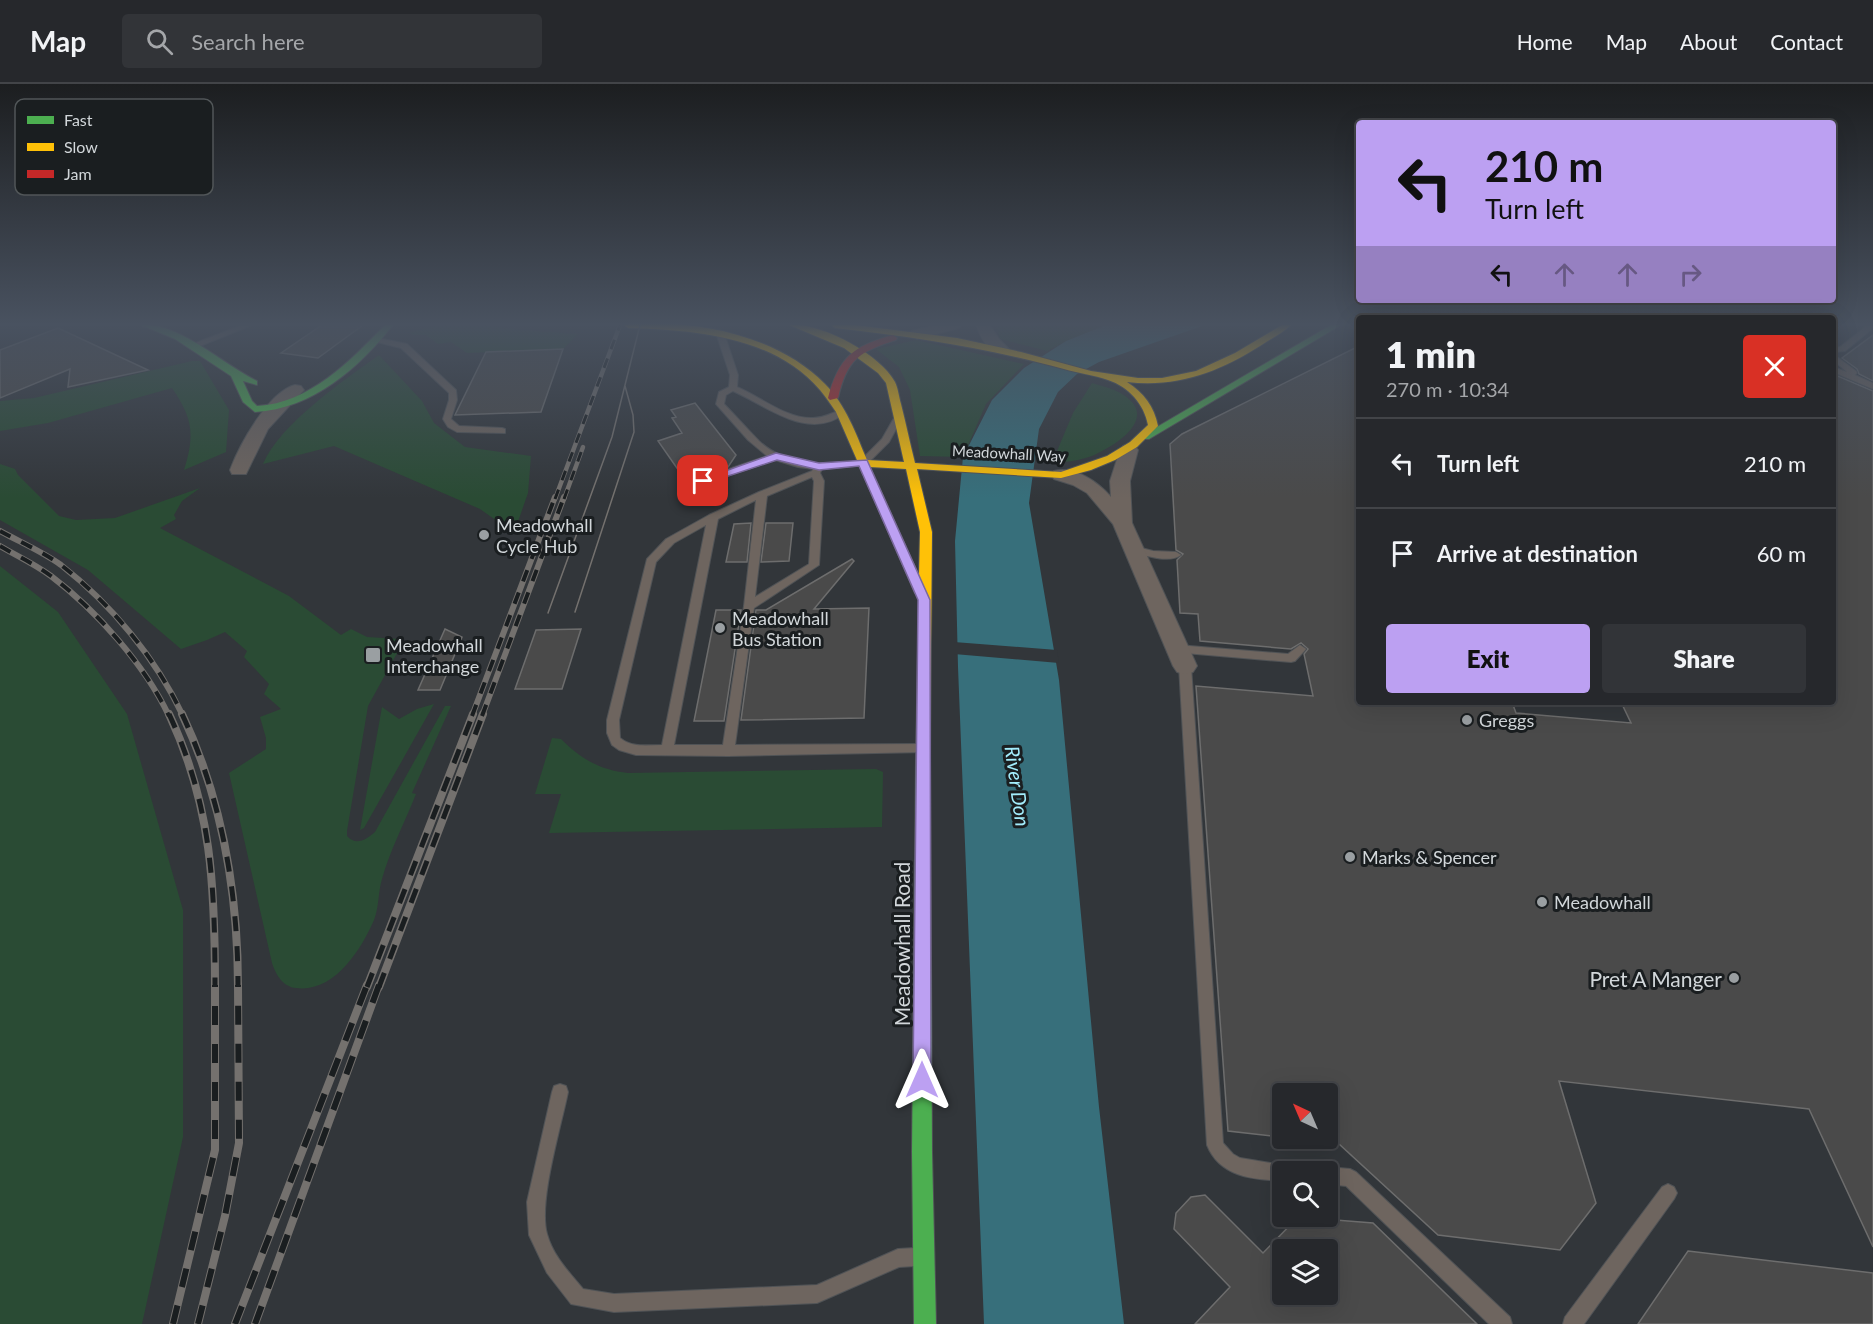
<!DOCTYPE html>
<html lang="en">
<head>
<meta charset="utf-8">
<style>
	body { margin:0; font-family:Lato,sans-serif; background:#323438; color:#f1f3f6; height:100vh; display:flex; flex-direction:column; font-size:22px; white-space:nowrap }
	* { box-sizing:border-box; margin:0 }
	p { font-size:20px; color:#a4a6a9 }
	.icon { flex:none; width:33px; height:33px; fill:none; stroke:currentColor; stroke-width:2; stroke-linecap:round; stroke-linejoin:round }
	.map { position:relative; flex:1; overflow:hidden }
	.details { position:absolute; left:1356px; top:231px; width:480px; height:390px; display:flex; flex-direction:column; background:#26282c; border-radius:6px; box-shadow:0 6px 24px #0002,0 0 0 2px #424448 }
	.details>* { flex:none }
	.banner { position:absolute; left:1356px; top:36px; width:480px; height:183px; border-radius:6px; box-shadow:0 6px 24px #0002,0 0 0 2px #424448; background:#bca0f2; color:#111; overflow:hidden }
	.needle { width:39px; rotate:316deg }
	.buttons { position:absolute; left:1272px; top:999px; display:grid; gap:12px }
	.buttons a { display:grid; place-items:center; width:66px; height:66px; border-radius:6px; background:#26282c; box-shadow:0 6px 24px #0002,0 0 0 2px #424448; font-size:30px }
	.pin { position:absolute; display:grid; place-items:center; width:51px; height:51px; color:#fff; margin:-26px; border-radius:12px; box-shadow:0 3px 9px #0006 }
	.me { position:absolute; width:66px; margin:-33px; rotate:0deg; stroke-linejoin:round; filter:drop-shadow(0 0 4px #0008) }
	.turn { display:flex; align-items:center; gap:21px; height:126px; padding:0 30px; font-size:27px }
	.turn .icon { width:78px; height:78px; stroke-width:2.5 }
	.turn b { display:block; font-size:42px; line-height:51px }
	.lanes { display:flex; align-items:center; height:57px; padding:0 30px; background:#0003; justify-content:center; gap:30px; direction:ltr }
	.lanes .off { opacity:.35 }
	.round { display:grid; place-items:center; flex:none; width:63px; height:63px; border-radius:6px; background:#323438 }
	.head { display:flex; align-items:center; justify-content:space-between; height:102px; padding:0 30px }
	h1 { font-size:36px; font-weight:800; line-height:45px }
	.action { display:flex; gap:12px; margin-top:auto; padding:12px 30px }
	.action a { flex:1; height:69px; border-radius:6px; background:#bca0f2; color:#111; font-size:24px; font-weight:800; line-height:69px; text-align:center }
	.action a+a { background:#323438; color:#f1f3f6 }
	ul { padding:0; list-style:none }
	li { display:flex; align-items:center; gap:18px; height:90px; padding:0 30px; border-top:2px solid #424448 }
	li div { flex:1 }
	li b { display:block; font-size:22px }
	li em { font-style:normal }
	header { display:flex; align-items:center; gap:36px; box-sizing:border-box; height:84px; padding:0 30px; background:#26282c; border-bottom:2px solid #424448 }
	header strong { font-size:28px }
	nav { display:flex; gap:33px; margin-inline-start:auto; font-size:21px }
	.search { width:420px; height:54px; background:#323438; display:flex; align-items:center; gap:15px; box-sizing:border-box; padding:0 21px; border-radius:6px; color:#a4a6a9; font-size:22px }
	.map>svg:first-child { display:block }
</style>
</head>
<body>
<header>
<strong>Map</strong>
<div class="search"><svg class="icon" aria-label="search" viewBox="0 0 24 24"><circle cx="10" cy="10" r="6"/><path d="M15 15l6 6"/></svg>Search here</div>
<nav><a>Home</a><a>Map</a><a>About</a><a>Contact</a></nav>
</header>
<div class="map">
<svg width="1873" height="1240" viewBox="0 0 1873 1240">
	<rect width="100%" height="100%" fill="#32363a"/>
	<!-- green -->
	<path fill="#2a4b34" d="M441,241H485L520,246L578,250L563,265L467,269L451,258L438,260L426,251H412L410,248Z
		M997,241H1106L1066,257L1047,267L1000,255Z
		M916,256L1024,280L986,320L963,373L920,372L910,306L899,283L876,265Z
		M379,271L422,317L434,339L465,363L531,372L528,409L514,449L480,425L334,362L263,380C280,340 344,296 379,271Z
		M192,277H200L229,326L226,368L184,386C195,350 193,335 172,304L48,339L0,347V317L34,314Z
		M1092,299C1105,303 1120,306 1130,316C1155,340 1107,366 1089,373C1077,377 1064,378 1052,379L1073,329Z
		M0,380L15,385L18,391L59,432L76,436L115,434L200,404L182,417L174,431L176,435L160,444L289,512L341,551L351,545L367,553L400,555L401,562L368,622L347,747V752C356,762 366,756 375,748L445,622H451L412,709L416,710C405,738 390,766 382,795C378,808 379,824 374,836C361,866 334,909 296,904C283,903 276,891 272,879L229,689L266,665V654L260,633L281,625L264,610L269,600L244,573L247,567L225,548L207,556L181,565L88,486L0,436Z
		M0,482L58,528L127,630L183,826V1053L142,1240H0Z
		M434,620L364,744L360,746L382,623L399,635L417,625Z
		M552,654L561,655C581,675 600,686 628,689L876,685L883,688L882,743L549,749L561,710H535Z"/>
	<!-- water -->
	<path fill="#376f7b" d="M1106,241H1205L1099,278L1077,290L1058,308L1039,345L1029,419L1059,596L1099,1023L1124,1240H984L958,583L955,457L963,373L992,316L1024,284L1066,257Z"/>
	<!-- pier -->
	<path fill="#32363a" d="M954,558L1057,566L1059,579L954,570Z"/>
	<!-- building -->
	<path fill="#4a4a4a" stroke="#6d6d6d" stroke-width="1.5" fill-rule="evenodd" d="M322,241H363L318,274L281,269Z
		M58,244L148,286L68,303L70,285L0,314V266Z
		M1873,251V297L1859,290L1857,285L1842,274Z
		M1359,262V618H1512L1516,629L1631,639L1621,618H1833V290L1873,307V1163L1809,1025L1559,997L1596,1119L1560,1166L1438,1151L1339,1060L1328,1059V1010H1282V1053L1228,1047L1196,602L1313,612L1304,570L1308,565L1301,559L1291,565L1200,557L1198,530L1180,529L1177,476L1183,470L1176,466L1170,360L1182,350Z
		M563,265L541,328L455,331L486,268Z
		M695,319L736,371L728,383L686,397L658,357L682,349L672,334L676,333L671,326Z
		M751,439L747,478H726L734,440Z
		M766,439H793L789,477L761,478Z
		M852,475L854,477L814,525L869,524L864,634L741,636L756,526H766Z
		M716,526H741L724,637H694Z
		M445,545L462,553L440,606H418Z
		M581,545L562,605H515L536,546Z
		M1205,1111L1263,1169L1298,1133L1373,1139L1477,1240H1195L1230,1203L1174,1145L1176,1129L1191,1113ZM1282,1166H1328V1210H1282Z
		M1688,1167L1873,1189V1240H1638Z"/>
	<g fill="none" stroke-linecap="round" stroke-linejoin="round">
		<defs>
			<path id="lane" d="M242,241H252L195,264L188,262Z
				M1868,241H1873V244L1845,267L1833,268V264L1840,263Z
				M717,247L724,249L738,291L737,303C761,313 786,335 813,334C823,334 832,329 841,326L845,329C809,358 767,322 733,307L726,311L724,320C736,332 747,345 759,357C787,383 825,381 860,377L882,355L894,334H900L901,336L889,358L866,381L822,385L820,389L824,397L819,481L754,524L735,661L923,660L927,662L929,665L927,668L728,672L636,671L619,666L612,661L607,649V636L647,475L666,455L709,431L759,408L812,387L813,385L798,383L775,376L687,405H681V401L767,372L748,356L716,320L719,308L729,303L730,291L716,249ZM812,393L814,397L809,480L755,513L767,412ZM756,416L744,522L723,661H674L718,435ZM706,441L662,661C647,661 632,664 620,654L619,636L656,478L674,459Z
				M373,253L407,260L456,306L457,316L451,335L459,342L502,344L505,345V349L457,348L448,343L443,335L449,316V309L401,264L373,257Z
				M1833,270L1856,287L1857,289L1855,291L1873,299V305L1833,288V283L1847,288L1833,276Z
				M1133,462L1153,467L1176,468L1181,471C1169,480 1144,471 1129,467L1128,465Z
				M1177,561L1288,570L1300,561L1306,565L1295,577L1291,578L1173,568L1171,565Z
				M1185,578L1191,582L1223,1059L1233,1070L1240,1074L1288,1082L1290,1088H1282V1097C1252,1095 1220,1093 1207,1061L1179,582Z
				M560,1000L566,1002L568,1008C561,1043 538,1118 547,1150C553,1172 569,1188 583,1205L614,1210L817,1201L898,1165L915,1164L921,1167L924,1173L921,1179L915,1182L899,1183L817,1219L614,1228L571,1220L547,1189L529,1151L527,1118L552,1008L554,1002Z
				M1328,1083L1350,1085L1356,1088L1510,1233L1512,1240H1489L1346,1102L1328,1100V1088H1321Z
				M1668,1100L1674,1103L1677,1109L1674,1115L1584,1240H1563L1565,1233L1662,1103Z"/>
			<path id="street" d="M936,241H961L959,244L917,255L909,250L911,247Z
				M976,241H990L999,255L1009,265L1007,268C989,273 981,254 976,241Z
				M295,301L301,302L304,306L268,345L246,390H232L230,386C239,362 268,308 295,301Z
				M1129,360L1135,362L1138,366L1130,397L1132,439L1197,582L1193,588L1185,590L1177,588L1173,582L1113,440L1087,409L1073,401L1054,395L1052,391L1054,387C1075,382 1098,398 1111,413L1110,397L1120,366L1123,362Z"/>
			<path id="fast" d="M141,241C177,237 224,281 257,297V301L243,297L252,317L257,322C310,319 350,277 385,241H393C359,284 312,325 255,328L243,318L231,292L175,255Z
				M1331,241H1341L1149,355H1141L1140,353Z
				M923,667L928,668L930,672L932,1068L936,1240H914L912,1068L916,672L918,668Z"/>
			<path id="slow" d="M624,241C691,234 776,250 825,300C846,321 856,350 867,376L904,378L886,299L878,289L844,264L789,241C820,238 880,270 895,298C898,304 899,313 901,320C906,340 910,359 915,379L1061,388L1107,372L1130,358L1148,341C1144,320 1129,303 1108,296C1094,291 1078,289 1064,285C986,264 915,253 835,244L831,241H855L957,254L1021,268L1091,287L1138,294H1162L1196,287L1235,269L1282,241H1291C1283,249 1270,255 1260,262C1219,288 1177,304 1127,298C1144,309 1154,322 1158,342L1137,363L1115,376L1091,386L1061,394L917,385L932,448L930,672L928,676H918L916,672L919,512L915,509L836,328C831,321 826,313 820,306C774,252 694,246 628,244ZM870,383L906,385L920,448L919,492Z"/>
			<path id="jam" d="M893,251L897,254L896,256C859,268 847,275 838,314L830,316L828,314C839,273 853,262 893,251Z"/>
		</defs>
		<!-- lane casing -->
		<use href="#lane" stroke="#505356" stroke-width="2"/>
		<!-- street casing -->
		<use href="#street" stroke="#505356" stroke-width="2"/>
		<!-- fast casing -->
		<use href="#fast" stroke="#505356" stroke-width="2"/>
		<!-- slow casing -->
		<use href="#slow" stroke="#505356" stroke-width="2"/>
		<!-- jam casing -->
		<use href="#jam" stroke="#505356" stroke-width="2"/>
		<!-- lane -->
		<use href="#lane" fill="#6e655f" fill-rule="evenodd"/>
		<!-- street -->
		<use href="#street" fill="#6e655f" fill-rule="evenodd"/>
		<!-- fast -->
		<use href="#fast" fill="#4caf50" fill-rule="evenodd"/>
		<!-- slow -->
		<use href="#slow" fill="#ffc107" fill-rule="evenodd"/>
		<!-- jam -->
		<use href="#jam" fill="#c62828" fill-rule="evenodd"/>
		<!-- tram -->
		<path stroke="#74716e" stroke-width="1.5" d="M575,528L634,348L633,331L625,302
			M548,529L612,353L640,241"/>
		<defs>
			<path id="rail-far3" d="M555,415L620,241
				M564,415L583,363"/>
			<path id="rail-far2" d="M0,447C20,458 43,468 61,481C111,520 156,574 183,632
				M0,462C17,472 35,480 51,492C96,526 145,581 169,632
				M472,632L555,413
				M482,632L564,413"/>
			<path id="rail-far1" d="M169,630C212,722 215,804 215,903
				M182,630C222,715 238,809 238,903
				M367,903L473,630
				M379,903L483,630"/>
			<path id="rail" d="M173,1240L215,1066V901
				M198,1240L225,1132L239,1059L238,901
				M235,1240L367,901
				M255,1240L379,901"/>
		</defs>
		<!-- rail-far3 casing -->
		<use href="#rail-far3" stroke="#74716e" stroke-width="4.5"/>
		<!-- rail-far2 casing -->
		<use href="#rail-far2" stroke="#74716e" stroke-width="6"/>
		<!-- rail-far1 casing -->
		<use href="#rail-far1" stroke="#74716e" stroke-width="8"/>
		<!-- rail casing -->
		<use href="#rail" stroke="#74716e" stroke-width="8"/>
		<!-- rail-far3 -->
		<use href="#rail-far3" stroke="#1a1e20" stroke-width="3" stroke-dasharray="10" stroke-linecap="butt"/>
		<!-- rail-far2 -->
		<use href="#rail-far2" stroke="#1a1e20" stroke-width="4" stroke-dasharray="12" stroke-linecap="butt"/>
		<!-- rail-far1 -->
		<use href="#rail-far1" stroke="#1a1e20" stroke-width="5" stroke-dasharray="15" stroke-linecap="butt"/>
		<!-- rail -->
		<use href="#rail" stroke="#1a1e20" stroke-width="6" stroke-dasharray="19" stroke-linecap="butt"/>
	</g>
	<!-- sky -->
	<linearGradient id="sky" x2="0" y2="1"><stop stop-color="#1c1e20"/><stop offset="0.58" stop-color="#495260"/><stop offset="1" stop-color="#495260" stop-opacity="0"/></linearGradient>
	<rect width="1873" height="414" fill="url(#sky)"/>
	<!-- route -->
	<path fill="#bca0f2" stroke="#7a689d" stroke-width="1.5" d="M776,369L819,379L867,376L930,516L931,996L929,1003L922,1005L916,1003L913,996L918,516L859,382L819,386L777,376L707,399H699L697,397Z"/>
	<!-- markers -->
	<g fill="#9a9fa2" stroke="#1a1e20" stroke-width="2">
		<circle cx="484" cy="451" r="6"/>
		<circle cx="720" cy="544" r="6"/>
		<rect x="365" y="563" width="16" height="16" rx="3"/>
		<circle cx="1467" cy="636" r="6"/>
		<circle cx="1350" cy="773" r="6"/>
		<circle cx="1542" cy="818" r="6"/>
		<circle cx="1734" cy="894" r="6"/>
	</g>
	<g text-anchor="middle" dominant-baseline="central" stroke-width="6" stroke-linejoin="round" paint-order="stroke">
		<!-- far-street labels -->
		<g font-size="15" fill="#d2d7da" stroke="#1a1e20">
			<text transform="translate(1009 369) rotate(3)">Meadowhall Way</text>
		</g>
		<!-- poi labels -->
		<g font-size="18" fill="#d2d7da" stroke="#1a1e20" text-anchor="start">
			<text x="496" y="441">Meadowhall<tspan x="496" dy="21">Cycle Hub</tspan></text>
			<text x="732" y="534">Meadowhall<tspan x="732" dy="21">Bus Station</tspan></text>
			<text x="386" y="561">Meadowhall<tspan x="386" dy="21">Interchange</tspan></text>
			<text x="1479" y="636">Greggs</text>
			<text x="1362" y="773">Marks &amp; Spencer</text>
			<text x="1554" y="818">Meadowhall</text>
		</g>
		<!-- water labels -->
		<g font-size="20" font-style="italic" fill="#a3edfc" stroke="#1a1e20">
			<text transform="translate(1018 702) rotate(82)">River Don</text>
		</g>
		<!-- near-street labels -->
		<g font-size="21" fill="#d2d7da" stroke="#1a1e20">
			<text transform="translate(901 860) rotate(-90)">Meadowhall Road</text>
		</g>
		<!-- near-poi labels -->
		<g font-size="21" fill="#d2d7da" stroke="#1a1e20" text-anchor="end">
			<text x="1722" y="894">Pret A Manger</text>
		</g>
	</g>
	<!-- legend -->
	<rect x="15" y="15" width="198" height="96" rx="9" fill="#1a1e20" stroke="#515658" stroke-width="1.5"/>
	<rect x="27" y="32" width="27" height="8" fill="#4caf50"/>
	<rect x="27" y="59" width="27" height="8" fill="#ffc107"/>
	<rect x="27" y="86" width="27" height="8" fill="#c62828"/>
	<g font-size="16" fill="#d2d7da">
		<text x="64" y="42">Fast</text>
		<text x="64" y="69">Slow</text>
		<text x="64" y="96">Jam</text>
	</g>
</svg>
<div class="buttons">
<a><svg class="needle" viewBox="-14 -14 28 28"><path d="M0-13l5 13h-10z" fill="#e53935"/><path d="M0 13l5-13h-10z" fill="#a4a6a9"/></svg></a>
<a><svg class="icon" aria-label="search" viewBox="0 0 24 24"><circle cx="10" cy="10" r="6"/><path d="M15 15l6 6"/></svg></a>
<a><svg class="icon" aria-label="layers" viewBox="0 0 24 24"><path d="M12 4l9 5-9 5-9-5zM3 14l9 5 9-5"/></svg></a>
</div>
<div class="pin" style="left:703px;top:397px;background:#d93025"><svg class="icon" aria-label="arrive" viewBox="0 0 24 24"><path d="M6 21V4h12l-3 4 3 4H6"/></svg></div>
<svg class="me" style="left:922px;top:996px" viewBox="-20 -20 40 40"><path d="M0-17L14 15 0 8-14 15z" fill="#bca0f2" stroke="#fff" stroke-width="4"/></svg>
<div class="banner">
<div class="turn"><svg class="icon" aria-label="left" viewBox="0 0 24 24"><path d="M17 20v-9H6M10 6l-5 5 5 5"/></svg><div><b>210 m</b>Turn left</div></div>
<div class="lanes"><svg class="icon" aria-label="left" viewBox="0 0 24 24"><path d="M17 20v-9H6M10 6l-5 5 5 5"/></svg><svg class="icon off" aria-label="ahead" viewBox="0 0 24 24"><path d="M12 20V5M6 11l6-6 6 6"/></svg><svg class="icon off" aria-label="ahead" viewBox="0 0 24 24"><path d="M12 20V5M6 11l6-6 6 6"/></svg><svg class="icon off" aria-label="right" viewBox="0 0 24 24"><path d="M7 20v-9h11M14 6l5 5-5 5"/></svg></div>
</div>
<section class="details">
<div class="head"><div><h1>1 min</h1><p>270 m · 10:34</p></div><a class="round" style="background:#d93025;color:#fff"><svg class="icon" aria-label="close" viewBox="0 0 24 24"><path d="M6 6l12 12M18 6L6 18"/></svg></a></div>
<ul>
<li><svg class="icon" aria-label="left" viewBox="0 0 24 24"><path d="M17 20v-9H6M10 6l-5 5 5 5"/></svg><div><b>Turn left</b></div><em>210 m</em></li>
<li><svg class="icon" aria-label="arrive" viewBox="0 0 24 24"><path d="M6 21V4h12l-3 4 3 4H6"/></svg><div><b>Arrive at destination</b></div><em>60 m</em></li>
</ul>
<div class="action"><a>Exit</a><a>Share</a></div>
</section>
</div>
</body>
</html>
